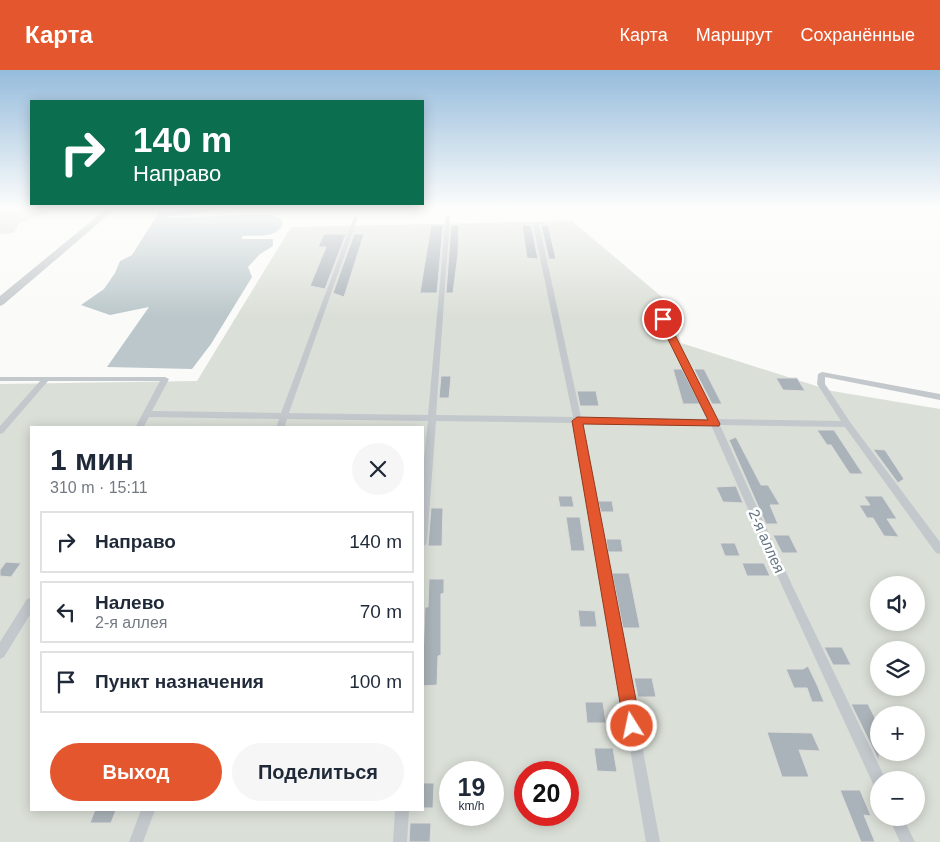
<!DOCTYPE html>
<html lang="ru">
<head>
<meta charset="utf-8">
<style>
	body { margin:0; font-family:Arial,sans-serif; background:#f6f6f7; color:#1f2937; height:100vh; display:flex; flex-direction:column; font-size:19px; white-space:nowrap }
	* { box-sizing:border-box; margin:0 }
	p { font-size:16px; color:#747a83 }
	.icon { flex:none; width:28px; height:28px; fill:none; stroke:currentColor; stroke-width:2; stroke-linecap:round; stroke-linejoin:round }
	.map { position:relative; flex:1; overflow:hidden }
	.side { position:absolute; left:30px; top:356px; width:394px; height:385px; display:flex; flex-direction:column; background:#fff; border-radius:0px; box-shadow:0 2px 12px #0003 }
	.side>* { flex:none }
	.top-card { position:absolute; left:30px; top:30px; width:394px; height:105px; border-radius:0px; box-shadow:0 2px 12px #0003; background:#0b6e4f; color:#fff; overflow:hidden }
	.buttons { position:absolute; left:870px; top:506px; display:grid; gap:10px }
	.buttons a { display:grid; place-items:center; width:55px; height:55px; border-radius:50%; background:#fff; box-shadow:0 2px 12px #0003; font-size:25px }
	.speed { position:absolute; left:439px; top:691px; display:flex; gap:10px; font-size:25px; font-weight:700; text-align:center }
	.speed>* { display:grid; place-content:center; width:65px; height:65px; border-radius:50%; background:#fff; box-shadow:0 2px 12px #0003; line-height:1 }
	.speed small { font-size:12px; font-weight:400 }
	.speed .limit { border:8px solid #d22; background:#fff; color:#111 }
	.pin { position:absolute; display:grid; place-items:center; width:42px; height:42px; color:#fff; margin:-21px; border:2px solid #fff; border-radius:50%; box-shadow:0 1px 5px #0007 }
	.me { position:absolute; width:55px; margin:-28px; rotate:350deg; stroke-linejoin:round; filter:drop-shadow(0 0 4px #0008) }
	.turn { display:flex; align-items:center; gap:18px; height:105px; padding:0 20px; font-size:22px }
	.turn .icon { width:65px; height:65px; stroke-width:2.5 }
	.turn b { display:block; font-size:35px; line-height:42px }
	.round { display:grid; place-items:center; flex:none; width:52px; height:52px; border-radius:26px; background:#f6f6f7 }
	.headline { display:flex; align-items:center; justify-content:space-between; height:85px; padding:0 20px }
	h1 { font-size:30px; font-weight:700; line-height:38px }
	.action { display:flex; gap:10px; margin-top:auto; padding:10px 20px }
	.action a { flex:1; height:58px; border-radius:30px; background:#e4572e; color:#fff; font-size:20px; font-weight:700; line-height:58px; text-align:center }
	.action a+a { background:#f6f6f7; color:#1f2937 }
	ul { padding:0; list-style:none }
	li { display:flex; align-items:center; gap:15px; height:62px; margin:0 10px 8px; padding:0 10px; border:2px solid #e0e1e3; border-radius:0px }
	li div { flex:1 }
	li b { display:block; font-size:19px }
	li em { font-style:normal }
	header { display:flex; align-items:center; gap:30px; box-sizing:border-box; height:70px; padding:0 25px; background:#e4572e; color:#fff }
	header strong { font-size:24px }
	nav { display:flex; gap:28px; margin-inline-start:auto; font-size:18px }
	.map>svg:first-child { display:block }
</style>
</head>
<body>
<header>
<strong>Карта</strong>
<nav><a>Карта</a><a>Маршрут</a><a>Сохранённые</a></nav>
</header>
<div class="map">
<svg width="940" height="772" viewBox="0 0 940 772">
	<rect width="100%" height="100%" fill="#fafaf8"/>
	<!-- green -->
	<path fill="#dadfd7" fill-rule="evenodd" d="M0,139H56L19,153L14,163L0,164Z
		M572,151L669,233L681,273L832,321L940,339V772H0V314L197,311L291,157ZM31,358H422V740H31ZM879,515H916V552H879ZM879,580H916V618H879ZM879,645H916V682H879ZM450,702H492V745H450ZM525,702H568V745H525ZM879,710H916V748H879Z"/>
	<!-- water -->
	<path fill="#bbc7cb" d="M161,139H207V142L166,147L171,148L268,144L280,148L283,153C278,169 257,165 242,166V169H273V176L260,184L248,197L252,207L211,274L192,299L107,297L149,237L110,245L81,235L104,219L115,203L120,191L132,185Z"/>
	<!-- building -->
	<path fill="#aab3b9" stroke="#dcdcda" d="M431,155H443L437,223H420Z
		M451,155H459L458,184L453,223H446Z
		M522,155H531L538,189L527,188Z
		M541,155H548L556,189H549Z
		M324,164H346L325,219L310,216L326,177H318Z
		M354,164H364L344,227L333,223Z
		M673,299H682L700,334H683Z
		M694,299H704L722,334H712Z
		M441,306H451L449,328H439Z
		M776,308H797L805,321L783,320Z
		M577,321H596L599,336H580Z
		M817,360H834L863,404H850L831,375H827Z
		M736,367L761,415H768L780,435H770L778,454H766L729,370Z
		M873,379L885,380L904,409L898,413Z
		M736,416L743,433L723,432L716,417Z
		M558,426H572L574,437H560Z
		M864,426H882L897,449H887L899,467L884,466L873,448H867L859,435H870Z
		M598,431H612L614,442H601Z
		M431,438H443L442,476H428Z
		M566,447H580L585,481H571Z
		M773,465H789L798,483H782Z
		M606,469H621L623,482H608Z
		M720,473H735L740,486H725Z
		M6,492L21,493L11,507L0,506V500Z
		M742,493H764L770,506H747Z
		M612,503H629L640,558H623Z
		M429,509H444V523L441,524V585L438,586L437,615L422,616L425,537H428Z
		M578,540L595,541L597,557H580Z
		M824,577H842L851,595H833Z
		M808,596L818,617L824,632H812L807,618H794L786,599H803Z
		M634,608H652L656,627H638Z
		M585,632H603L606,653H587Z
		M851,634H868L879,656V691Z
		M767,662L812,663L820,681L799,680L809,707H782Z
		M594,678H613L617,702L597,701Z
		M422,713H434L433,738H422Z
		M840,720H860L871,746L864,745L875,772H861Z
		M95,740H116L111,753H90Z
		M410,753H431L430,772H409Z"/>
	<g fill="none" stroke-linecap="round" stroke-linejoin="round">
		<!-- service -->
		<path fill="#c3c8cc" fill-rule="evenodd" d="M448,145L450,146L436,345L573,347L533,154L536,152L539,154L581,347L709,349L651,231L654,229L657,231L717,349L841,351L817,314L818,304L822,302L940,324V330L825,307V314L850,352L940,472V484L936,483L845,357L720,355L791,513L884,706L886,710H879V718L874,716L782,516L711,355L582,353L660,772H646L574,353L436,351L427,472L426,475L422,476V409L428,351L287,349L284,358H276L279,349L149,347L143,358H135L160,311H48L3,363L0,364V356L40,311H0V307H165L169,309L152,341L281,343L354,147L356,146L358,147L289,343L428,345L446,146Z
			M31,528V543L4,587L0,589V572L27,529Z
			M141,740H155L143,772H129Z
			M395,740H409L407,772H393Z
			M889,748H903L915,772H900Z"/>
		<!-- minor -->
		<path fill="#c3c8cc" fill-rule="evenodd" d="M106,139H115L4,234L0,236V226Z"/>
	</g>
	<!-- sky -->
	<linearGradient id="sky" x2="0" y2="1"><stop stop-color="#96bcdc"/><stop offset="0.56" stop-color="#fdfdfc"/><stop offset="1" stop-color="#fdfdfc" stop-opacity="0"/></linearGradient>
	<rect width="940" height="247" fill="url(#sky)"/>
	<!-- route -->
	<path fill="#e4572e" stroke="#94391e" d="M663,246L667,249L720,354L719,356L583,354L641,656L638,662L632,665L626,662L624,656L572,351L577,347L708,350L658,249Z"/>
	<g text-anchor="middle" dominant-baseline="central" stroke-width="5" stroke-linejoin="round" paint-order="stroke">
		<!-- street labels -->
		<g font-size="15" fill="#657683" stroke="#fff">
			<text transform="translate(767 471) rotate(66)">2-я аллея</text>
		</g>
	</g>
</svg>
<div class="buttons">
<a><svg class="icon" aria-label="sound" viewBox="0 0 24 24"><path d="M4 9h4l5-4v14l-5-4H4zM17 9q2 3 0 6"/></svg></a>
<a><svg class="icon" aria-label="layers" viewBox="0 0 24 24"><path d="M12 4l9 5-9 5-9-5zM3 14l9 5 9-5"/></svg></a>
<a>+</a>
<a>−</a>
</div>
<div class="speed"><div>19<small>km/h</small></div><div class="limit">20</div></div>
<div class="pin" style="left:663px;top:249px;background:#d93025"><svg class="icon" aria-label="arrive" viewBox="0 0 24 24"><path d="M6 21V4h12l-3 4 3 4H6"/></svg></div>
<svg class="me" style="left:632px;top:656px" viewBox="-20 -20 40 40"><circle r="17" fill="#e4572e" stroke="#fff" stroke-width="3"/><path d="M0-11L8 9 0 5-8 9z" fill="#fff"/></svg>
<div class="top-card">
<div class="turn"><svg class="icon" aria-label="right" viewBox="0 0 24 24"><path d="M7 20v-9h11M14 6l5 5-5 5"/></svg><div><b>140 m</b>Направо</div></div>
</div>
<section class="side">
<div class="headline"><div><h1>1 мин</h1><p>310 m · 15:11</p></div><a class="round"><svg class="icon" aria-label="close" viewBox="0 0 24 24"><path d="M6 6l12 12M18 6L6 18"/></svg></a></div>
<ul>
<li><svg class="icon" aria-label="right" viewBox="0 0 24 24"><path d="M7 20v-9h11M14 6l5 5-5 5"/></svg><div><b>Направо</b></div><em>140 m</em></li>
<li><svg class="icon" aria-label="left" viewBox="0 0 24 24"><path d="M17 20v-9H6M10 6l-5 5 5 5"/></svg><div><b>Налево</b><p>2-я аллея</p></div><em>70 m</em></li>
<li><svg class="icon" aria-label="arrive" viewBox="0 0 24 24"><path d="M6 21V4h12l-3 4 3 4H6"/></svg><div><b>Пункт назначения</b></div><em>100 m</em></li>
</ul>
<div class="action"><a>Выход</a><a>Поделиться</a></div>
</section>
</div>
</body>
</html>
